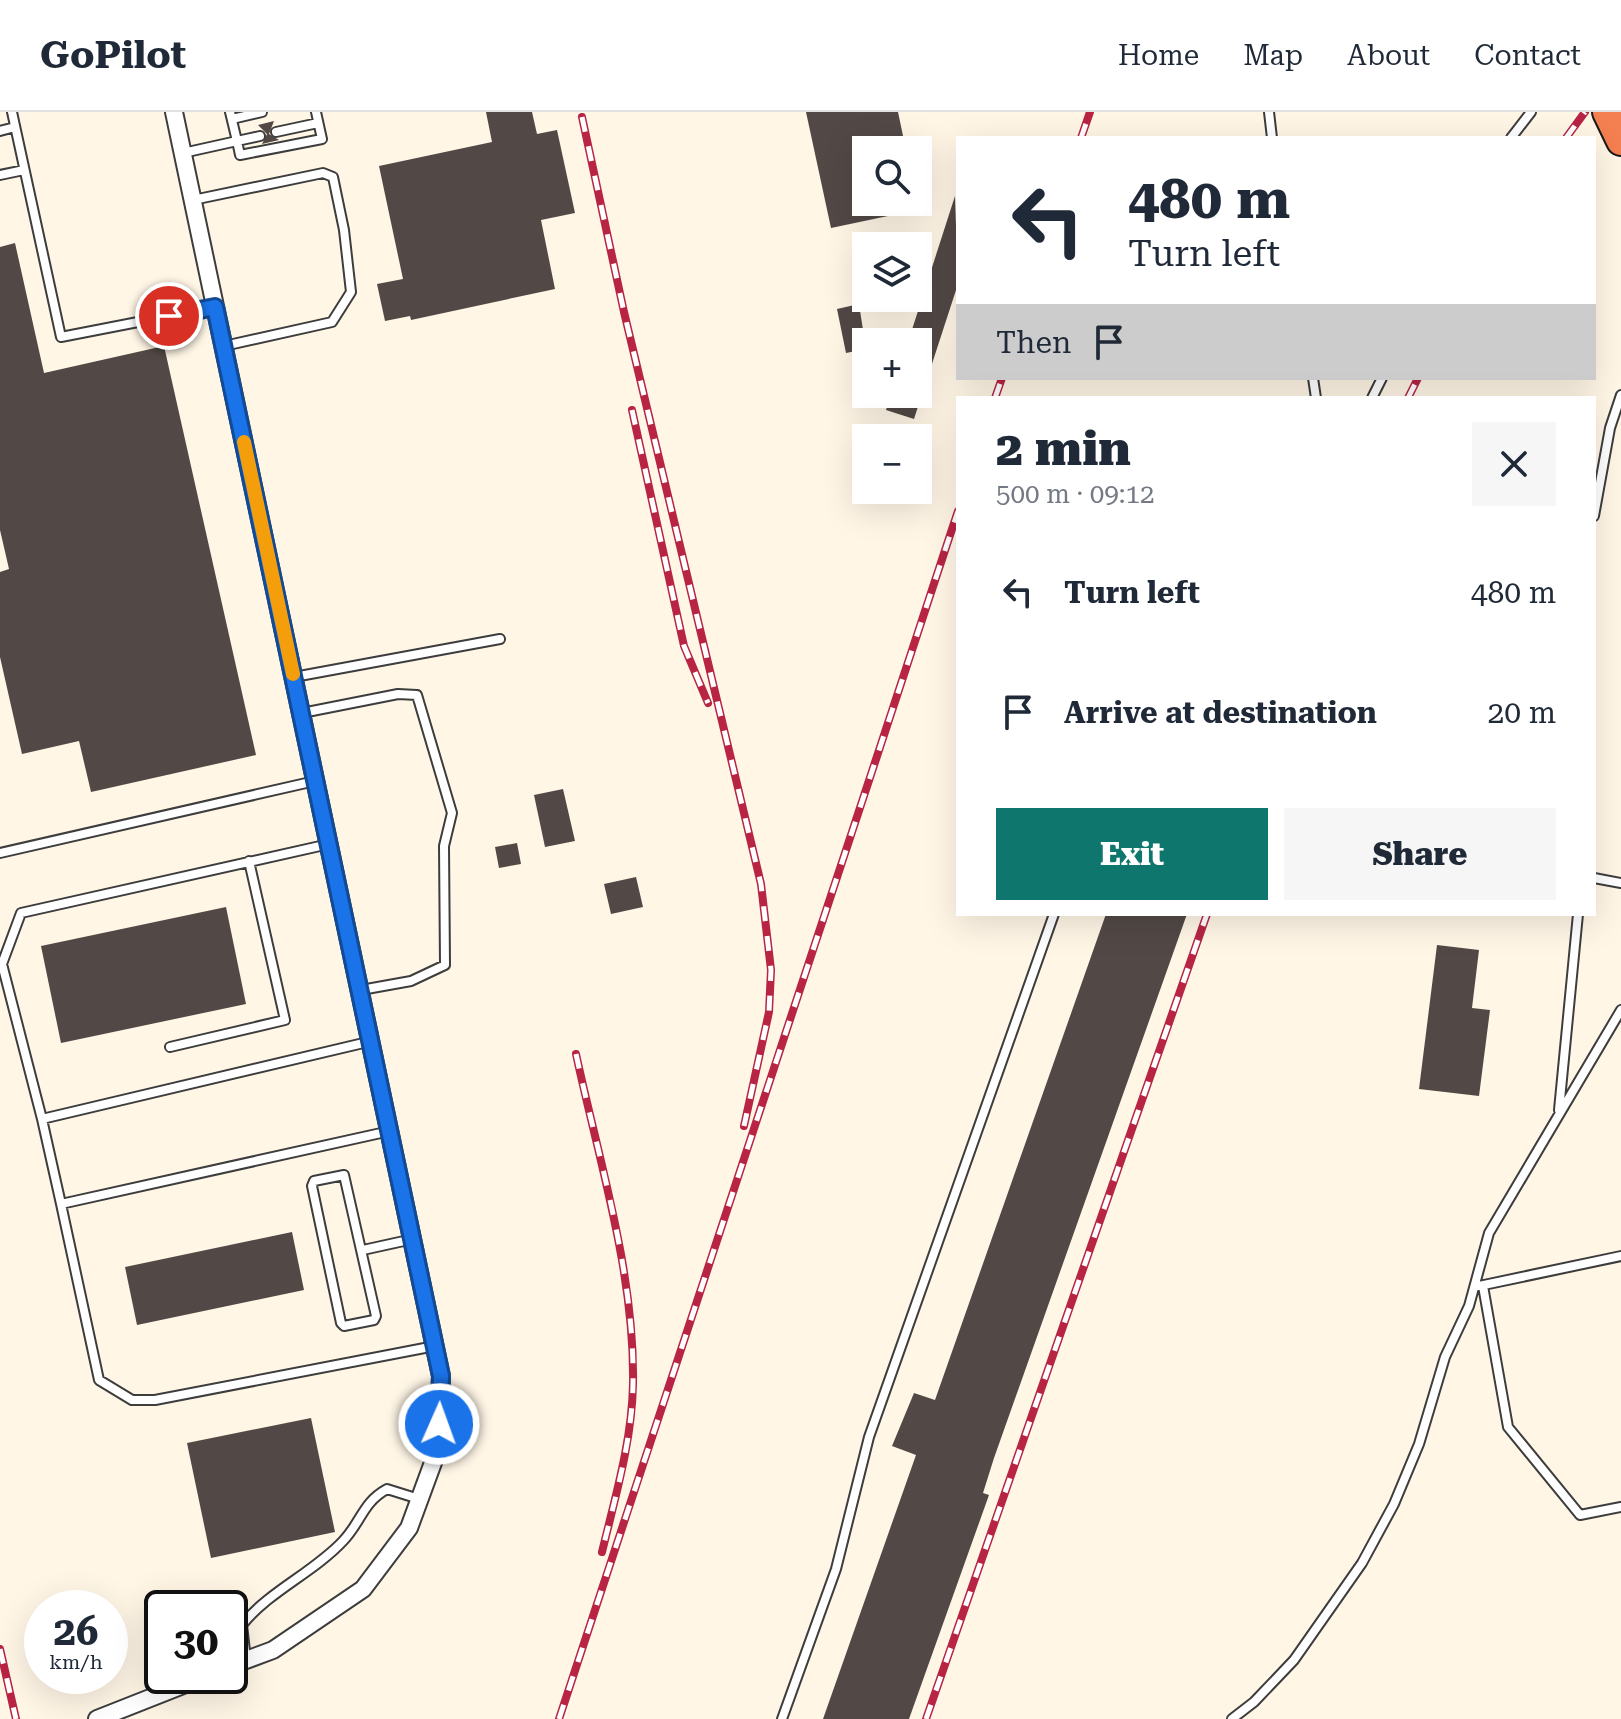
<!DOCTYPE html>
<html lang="en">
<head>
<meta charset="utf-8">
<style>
	body { margin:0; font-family:"Roboto Serif",serif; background:#f6f6f7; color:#1f2937; height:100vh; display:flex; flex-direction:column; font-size:30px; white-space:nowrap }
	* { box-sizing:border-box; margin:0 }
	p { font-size:26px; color:#747a83 }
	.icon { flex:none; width:44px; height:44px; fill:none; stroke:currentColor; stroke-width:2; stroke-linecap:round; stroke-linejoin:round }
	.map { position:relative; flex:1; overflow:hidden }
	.details { position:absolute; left:956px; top:284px; width:640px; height:520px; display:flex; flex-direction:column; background:#fff; border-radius:0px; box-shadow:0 8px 32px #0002 }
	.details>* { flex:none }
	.banner { position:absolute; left:956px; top:24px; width:640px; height:244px; border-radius:0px; box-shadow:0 8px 32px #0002; background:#fff; color:#1f2937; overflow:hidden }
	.tools { position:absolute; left:852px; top:24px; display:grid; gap:16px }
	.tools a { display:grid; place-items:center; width:80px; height:80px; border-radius:0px; background:#fff; box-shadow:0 8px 32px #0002; font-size:40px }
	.speed { position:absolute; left:24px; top:1478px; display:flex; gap:16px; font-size:40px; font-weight:700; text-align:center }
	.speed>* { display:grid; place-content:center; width:104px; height:104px; border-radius:50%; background:#fff; box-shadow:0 8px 32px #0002; line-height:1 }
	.speed small { font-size:20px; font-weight:400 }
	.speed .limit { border:4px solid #111; border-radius:12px; background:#fff; color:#111 }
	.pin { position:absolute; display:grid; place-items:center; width:68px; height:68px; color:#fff; margin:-34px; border:4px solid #fff; border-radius:50%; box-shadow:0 2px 8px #0007 }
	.me { position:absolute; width:88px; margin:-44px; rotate:2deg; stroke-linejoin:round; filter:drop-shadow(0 0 6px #0008) }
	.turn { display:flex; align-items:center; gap:28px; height:168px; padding:0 40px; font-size:36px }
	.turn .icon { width:104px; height:104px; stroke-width:2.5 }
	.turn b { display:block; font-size:56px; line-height:68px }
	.then { display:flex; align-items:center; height:76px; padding:0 40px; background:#0003; gap:16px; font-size:30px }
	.round { display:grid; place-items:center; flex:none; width:84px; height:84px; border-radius:0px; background:#f6f6f7 }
	.headline { display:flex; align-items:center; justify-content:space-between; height:136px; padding:0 40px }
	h1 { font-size:48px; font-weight:800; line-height:60px }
	.action { display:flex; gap:16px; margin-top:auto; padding:16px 40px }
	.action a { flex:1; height:92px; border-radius:0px; background:#0f766e; color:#fff; font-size:32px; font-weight:800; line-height:92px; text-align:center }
	.action a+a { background:#f6f6f7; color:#1f2937 }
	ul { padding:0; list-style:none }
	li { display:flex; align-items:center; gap:24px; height:120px; padding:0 40px }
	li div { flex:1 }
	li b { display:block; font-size:30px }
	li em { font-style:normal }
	header { display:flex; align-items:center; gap:48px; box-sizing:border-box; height:112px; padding:0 40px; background:#fff; border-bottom:2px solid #e0e1e3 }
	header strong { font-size:38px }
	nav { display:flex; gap:44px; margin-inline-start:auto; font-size:28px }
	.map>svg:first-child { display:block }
</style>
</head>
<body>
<header>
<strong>GoPilot</strong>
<nav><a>Home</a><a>Map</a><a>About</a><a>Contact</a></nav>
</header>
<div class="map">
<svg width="1621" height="1607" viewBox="0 0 1621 1607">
	<rect width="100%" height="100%" fill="#fff6e6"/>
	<!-- building -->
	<path fill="#524946" d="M486,0H532L537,22L557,18L575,101L541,108L555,177L411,208L410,204L385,209L377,172L403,167L379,54L492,30Z
		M806,0H898L906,38H866V90H925L926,96L831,116Z
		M274,9L269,22L279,28L262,32L267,22L258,13Z
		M955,84L958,172L914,307L886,298L891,282H918V230H908Z
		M15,131L44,261L164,234L256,643L91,680L79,629L22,642L0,545V460L9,457L0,418V135Z
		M859,192L866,237L846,241L837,197Z
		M563,677L575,729L545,735L534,683Z
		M517,731L521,752L499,756L495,735Z
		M636,765L643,795L611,802L604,772Z
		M226,795L246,892L61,931L41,834Z
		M1106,802H1187L994,1346L983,1381L989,1383L909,1607H823L916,1343L892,1334L914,1281L935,1288Z
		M1437,833L1479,838L1472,896L1490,898L1479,984L1419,977Z
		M292,1120L304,1178L137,1213L125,1155Z
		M311,1306L335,1420L211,1446L187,1331Z"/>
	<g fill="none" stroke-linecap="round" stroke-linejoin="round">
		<defs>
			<path id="lane" d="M12,0L61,225L215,195
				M1269,0L1272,26
				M232,7L262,0
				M0,19L15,15
				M276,20L318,11
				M260,24L237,29L240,43L322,27L316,0
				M1511,26L1531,0
				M183,41L237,29L230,0
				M0,63L24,58
				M193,88L323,61L333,65L344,118L351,180L332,210L224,234
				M1313,266L1316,286
				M1372,286L1382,266
				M1594,404L1610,316L1621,283
				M294,565L500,527
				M302,601L398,582L417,583L452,701L444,734L445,853L411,869L361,878
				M329,732L21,801L2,852L42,1007L372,929
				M0,741L315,669
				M1594,766L1621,771
				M170,935L285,908L249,749
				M1559,998L1578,802
				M42,1007L61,1092
				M390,1019L61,1092L99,1268L132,1288H155L435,1234
				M344,1063L376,1204L374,1208L344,1214L341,1211L312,1074L314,1069Z
				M363,1138L413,1127
				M1479,1174L1621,1144
				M1483,1174L1508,1315L1580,1403L1621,1395
				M246,1548L242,1513C269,1479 313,1461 343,1429C362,1409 362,1391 387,1377L419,1387
				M782,1607L836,1457L869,1325L1054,802
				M1232,1607L1254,1590L1294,1548L1362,1451L1394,1392L1419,1332L1445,1245L1469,1194L1489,1121L1621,898"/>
			<path id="street" d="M174,0L441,1264L438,1337L409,1416L363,1477L273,1538L230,1554
				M97,1607L206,1564"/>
			<path id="highway" d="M1607,0L1621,29"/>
		</defs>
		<!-- lane casing -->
		<use href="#lane" stroke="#3d3d3d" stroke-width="12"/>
		<!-- street casing -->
		<use href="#street" stroke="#3d3d3d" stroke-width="20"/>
		<!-- highway casing -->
		<use href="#highway" stroke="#1b1b1b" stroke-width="32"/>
		<!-- lane -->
		<use href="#lane" stroke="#fff" stroke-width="8"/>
		<!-- street -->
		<use href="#street" stroke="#fff" stroke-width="16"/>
		<!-- highway -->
		<use href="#highway" stroke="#f47f50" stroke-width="28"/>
		<defs>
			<path id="rail" d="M582,5L624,200L761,772L771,858L769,900L744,1014
				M1081,26L1090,0
				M1566,26L1585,0
				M995,286L1002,266
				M1408,286L1418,266
				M632,298L684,534L708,591
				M576,942C599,1049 635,1162 633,1272C632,1329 615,1386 602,1440
				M0,1537L16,1607
				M559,1607L958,399
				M926,1607L1207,802"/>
		</defs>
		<!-- rail casing -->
		<use href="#rail" stroke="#b72444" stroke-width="8"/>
		<!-- rail -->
		<use href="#rail" stroke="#fff" stroke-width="5" stroke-dasharray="15" stroke-linecap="butt"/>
	</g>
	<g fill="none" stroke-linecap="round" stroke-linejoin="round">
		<defs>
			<path id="route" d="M169,204L215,195L441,1264L439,1312"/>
		</defs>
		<!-- route casing -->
		<use href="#route" stroke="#114b97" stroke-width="20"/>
		<!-- route -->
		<use href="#route" stroke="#1a73e8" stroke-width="14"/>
		<!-- slow -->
		<path stroke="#f59e0b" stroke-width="14" d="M244,330L293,562"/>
	</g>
</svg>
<div class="tools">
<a><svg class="icon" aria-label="search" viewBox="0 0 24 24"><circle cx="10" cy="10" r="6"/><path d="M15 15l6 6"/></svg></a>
<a><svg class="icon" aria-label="layers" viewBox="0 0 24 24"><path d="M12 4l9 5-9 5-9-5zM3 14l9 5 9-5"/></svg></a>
<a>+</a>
<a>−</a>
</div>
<div class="speed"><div>26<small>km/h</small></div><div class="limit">30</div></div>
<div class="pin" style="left:169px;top:204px;background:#d93025"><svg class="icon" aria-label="arrive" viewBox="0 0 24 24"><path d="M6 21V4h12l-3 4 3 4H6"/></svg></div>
<svg class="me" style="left:439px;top:1312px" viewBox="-20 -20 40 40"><circle r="17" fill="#1a73e8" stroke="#fff" stroke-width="3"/><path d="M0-11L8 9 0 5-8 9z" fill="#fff"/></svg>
<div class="banner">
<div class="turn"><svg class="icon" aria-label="left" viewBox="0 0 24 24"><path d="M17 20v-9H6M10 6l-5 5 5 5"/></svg><div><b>480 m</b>Turn left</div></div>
<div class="then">Then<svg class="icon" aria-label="arrive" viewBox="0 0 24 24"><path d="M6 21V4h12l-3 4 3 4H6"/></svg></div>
</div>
<section class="details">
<div class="headline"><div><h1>2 min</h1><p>500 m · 09:12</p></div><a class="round"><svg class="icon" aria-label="close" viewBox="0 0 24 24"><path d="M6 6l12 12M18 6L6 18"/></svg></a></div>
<ul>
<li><svg class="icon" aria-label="left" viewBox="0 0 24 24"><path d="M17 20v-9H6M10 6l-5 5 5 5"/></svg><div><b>Turn left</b></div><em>480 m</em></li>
<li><svg class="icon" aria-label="arrive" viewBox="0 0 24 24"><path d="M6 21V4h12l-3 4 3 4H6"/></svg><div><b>Arrive at destination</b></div><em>20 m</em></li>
</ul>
<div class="action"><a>Exit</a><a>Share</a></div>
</section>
</div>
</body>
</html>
